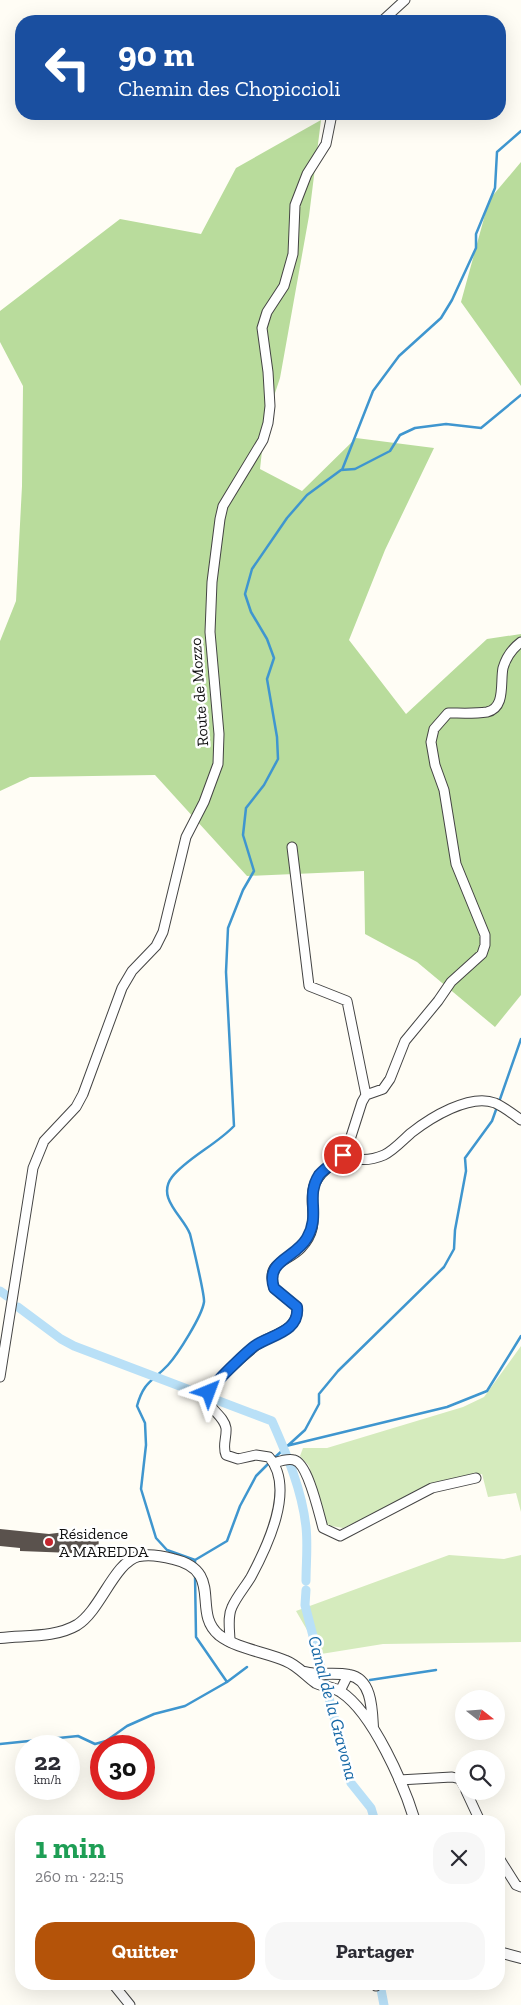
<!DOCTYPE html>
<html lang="fr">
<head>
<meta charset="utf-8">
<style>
	body { margin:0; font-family:"Zilla Slab",serif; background:#f7f7f7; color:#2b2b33; height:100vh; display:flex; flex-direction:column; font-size:19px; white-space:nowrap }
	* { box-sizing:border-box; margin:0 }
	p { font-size:16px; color:#7c7c81 }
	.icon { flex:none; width:28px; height:28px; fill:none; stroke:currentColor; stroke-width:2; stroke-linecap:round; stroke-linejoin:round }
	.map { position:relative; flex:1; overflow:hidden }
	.details { position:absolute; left:15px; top:1815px; width:490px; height:175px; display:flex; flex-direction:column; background:#fff; border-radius:20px; box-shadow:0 5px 20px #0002 }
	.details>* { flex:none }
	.hud { position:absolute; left:15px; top:15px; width:491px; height:105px; border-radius:20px; box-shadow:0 5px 20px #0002; background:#1a4fa0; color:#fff; overflow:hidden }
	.needle { width:32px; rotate:107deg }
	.tools { position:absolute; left:455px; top:1690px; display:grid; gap:10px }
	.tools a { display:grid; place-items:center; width:50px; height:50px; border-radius:50%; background:#fff; box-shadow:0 5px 20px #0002; font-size:25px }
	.speed { position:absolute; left:15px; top:1735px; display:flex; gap:10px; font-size:25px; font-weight:700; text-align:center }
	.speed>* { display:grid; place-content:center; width:65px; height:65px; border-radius:50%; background:#fff; box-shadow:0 5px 20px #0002; line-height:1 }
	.speed small { font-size:12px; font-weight:400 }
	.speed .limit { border:8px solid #d22; background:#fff; color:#111 }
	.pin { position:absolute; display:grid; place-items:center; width:42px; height:42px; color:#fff; margin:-21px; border:2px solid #fff; border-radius:50%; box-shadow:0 1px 5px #0007 }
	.me { position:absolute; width:55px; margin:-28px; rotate:44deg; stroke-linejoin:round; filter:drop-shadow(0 0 4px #0008) }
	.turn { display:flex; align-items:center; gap:18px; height:105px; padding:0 20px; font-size:22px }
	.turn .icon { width:65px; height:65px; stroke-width:2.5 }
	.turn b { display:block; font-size:35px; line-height:42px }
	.round { display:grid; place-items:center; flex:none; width:52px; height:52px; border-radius:20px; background:#f7f7f7 }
	.headline { display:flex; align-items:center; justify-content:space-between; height:85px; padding:0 20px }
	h1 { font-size:30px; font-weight:700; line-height:38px; color:#1e9e55 }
	.action { display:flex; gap:10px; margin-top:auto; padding:10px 20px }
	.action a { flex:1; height:58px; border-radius:20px; background:#b45309; color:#fff; font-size:20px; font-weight:700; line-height:58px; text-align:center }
	.action a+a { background:#f7f7f7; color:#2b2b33 }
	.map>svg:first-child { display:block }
</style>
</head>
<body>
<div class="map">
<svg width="521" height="2005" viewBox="0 0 521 2005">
	<rect width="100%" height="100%" fill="#fffdf5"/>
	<!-- green -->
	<path fill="#d5ebbd" d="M521,1346V1512L516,1493L488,1497L482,1474L449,1479L343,1528L326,1525L309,1466L300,1456L303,1448H327L463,1407L484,1397Z
		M449,1555L504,1559L521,1555V1642L383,1644L321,1654L296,1611Z"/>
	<!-- forest -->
	<path fill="#b9dc9c" d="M321,120L309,216L280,378L265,423L260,469L302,491L356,438L434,448L385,550L349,640L406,714L487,639L521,634V995L495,1027L417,962L365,934L364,871L247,876L155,775L30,777L0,791V641L16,601L22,486L23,386L0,342V311L120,219L201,234L236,168Z
		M521,162V386L461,302L489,200Z"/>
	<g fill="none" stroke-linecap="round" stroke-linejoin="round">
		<!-- stream -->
		<path stroke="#3f96cf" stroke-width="2.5" d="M342,470L373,391L399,356L441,318L452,300L476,248V234L495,188L497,152L521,131
			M499,1102L521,1039
			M286,1446L447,1407L487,1391L521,1336
			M273,1459L305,1430L319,1404V1394L338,1371L444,1267L454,1249L455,1230L466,1171L465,1158L492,1121L497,1107
			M195,1560L227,1541L240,1506L256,1476L269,1463
			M195,1566V1560L167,1550L156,1538L141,1489L146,1445L145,1423L137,1406C144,1381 152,1382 168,1365C178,1354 202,1316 204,1302C205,1296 192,1242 190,1234C183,1216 156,1198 172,1177C187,1158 216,1145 234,1126L226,972L228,928L243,890L254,871L243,835L246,808L264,785L278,759L277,737L267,679L274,658L267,639L251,612L245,594L252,569L287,518L307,495L341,470L355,469L390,451L400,435L415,428L446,424L481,428L521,395
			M195,1574L196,1637L227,1682
			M370,1680L436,1670
			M0,1744L78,1736L95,1744L106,1741L127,1726L154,1714L185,1706L227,1682L247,1667"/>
		<!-- canal -->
		<path stroke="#b9e0f7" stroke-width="9" d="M0,1291L7,1296
			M18,1307L61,1339L74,1346L272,1421C287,1455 302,1490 306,1527C308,1545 306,1563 306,1581
			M306,1590L305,1605L351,1783L371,1808L375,1821
			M380,1984L384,2005"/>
	</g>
	<!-- building -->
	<path fill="#5a524d" d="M0,1529L49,1534L65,1532L99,1537L98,1554L20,1551V1548L0,1546Z"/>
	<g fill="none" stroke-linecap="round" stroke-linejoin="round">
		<defs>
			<path id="minor" d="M382,21L405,0
				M292,847L309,986L347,1001L366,1095
				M343,1155C356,1161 370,1161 384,1155C393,1151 403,1140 411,1133C430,1118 470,1093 495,1103C504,1107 513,1114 521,1120
				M0,1377L33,1168L44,1141L76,1107L83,1094L122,988L132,971L156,946L163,932L186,837L204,802L218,764L219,734L210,632L212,582L220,519L223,506L263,440L268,423L270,406L268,372L262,328L267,312L284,286L293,254L295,205L307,174L326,144L332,114
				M274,1463C280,1461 288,1458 294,1460C308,1463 319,1514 323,1528L340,1536L432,1488L476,1478
				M230,1642C230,1630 227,1617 232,1607C237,1596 245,1587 251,1577C267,1547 296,1488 269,1457L256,1455L238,1459L226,1455C222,1446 227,1437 226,1428C224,1416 210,1410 206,1398C213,1383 239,1359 253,1348C268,1334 300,1333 297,1307L274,1288C265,1261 287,1263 301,1248C323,1224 307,1208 314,1186C320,1169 338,1163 347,1149L362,1102L366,1095L383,1089L390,1079L405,1041L438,1001L451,982L482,954L485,945V935L456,864L444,790L435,765L431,742L434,729L448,713C460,713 474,714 487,712C506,708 500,682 503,668C506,658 513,648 521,642
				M340,1691L348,1675
				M399,1780L452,1777L460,1779L464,1786
				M466,1791L480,1821
				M499,1858L516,1885L521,1887
				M113,1984L130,2005
				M376,1986L378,1984"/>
			<path id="tertiary" d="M0,1638C25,1635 55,1638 77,1625C101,1610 114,1562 139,1556C150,1554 162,1556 173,1559C225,1571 191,1612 219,1635C237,1649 266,1652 286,1661C297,1665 306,1676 316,1683C324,1687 334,1687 341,1692C373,1713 404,1785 415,1821
				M305,1672C320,1676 334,1672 349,1675C372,1679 372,1709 373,1728
				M499,1952L521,1958"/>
		</defs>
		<!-- minor casing -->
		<use href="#minor" stroke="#444" stroke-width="11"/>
		<!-- tertiary casing -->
		<use href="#tertiary" stroke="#444" stroke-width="12"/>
		<!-- minor -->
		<use href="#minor" stroke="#fff" stroke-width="9"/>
		<!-- tertiary -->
		<use href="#tertiary" stroke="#fff" stroke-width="10"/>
	</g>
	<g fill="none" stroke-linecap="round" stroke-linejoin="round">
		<defs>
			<path id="route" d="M209,1392C214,1383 248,1350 256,1345C272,1335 300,1331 297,1307L274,1288C265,1260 295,1259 307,1238C321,1214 305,1197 319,1175C325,1168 336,1161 343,1155"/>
		</defs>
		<!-- route casing -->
		<use href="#route" stroke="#114b97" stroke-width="12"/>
		<!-- route -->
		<use href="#route" stroke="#1a73e8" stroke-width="9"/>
	</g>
	<!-- markers -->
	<circle fill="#c4262e" stroke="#fff" stroke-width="2" cx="49" cy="1542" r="5"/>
	<g text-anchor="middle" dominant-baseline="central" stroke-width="5" stroke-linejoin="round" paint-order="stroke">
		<!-- street labels -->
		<g font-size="16" fill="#111" stroke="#fff">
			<text transform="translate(199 692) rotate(-94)">Route de Mozzo</text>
		</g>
		<!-- poi labels -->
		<g font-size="16" fill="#111" stroke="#fff" text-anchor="start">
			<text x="59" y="1533">Résidence<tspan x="59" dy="18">A MAREDDA</tspan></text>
		</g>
		<!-- water labels -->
		<g font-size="18" font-style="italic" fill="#1768a6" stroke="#fff">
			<text transform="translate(333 1708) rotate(75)">Canal de la Gravona</text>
		</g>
	</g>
</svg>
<div class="tools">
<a><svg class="needle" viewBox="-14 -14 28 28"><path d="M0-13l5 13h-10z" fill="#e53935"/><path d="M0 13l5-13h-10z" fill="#7c7c81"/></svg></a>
<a><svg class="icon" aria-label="search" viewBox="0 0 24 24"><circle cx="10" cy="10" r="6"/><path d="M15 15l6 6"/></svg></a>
</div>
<div class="speed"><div>22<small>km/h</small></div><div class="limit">30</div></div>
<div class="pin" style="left:343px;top:1155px;background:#d93025"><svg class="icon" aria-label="arrive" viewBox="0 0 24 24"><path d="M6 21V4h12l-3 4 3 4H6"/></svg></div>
<svg class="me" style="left:209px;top:1392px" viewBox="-20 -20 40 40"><path d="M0-17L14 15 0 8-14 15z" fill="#1a73e8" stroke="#fff" stroke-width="4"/></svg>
<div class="hud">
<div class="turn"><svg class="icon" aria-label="left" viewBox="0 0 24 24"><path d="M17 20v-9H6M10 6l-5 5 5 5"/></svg><div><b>90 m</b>Chemin des Chopiccioli</div></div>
</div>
<section class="details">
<div class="headline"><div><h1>1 min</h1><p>260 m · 22:15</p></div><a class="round"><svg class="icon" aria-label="close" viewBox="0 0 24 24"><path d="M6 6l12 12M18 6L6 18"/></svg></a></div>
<div class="action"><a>Quitter</a><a>Partager</a></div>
</section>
</div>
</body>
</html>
